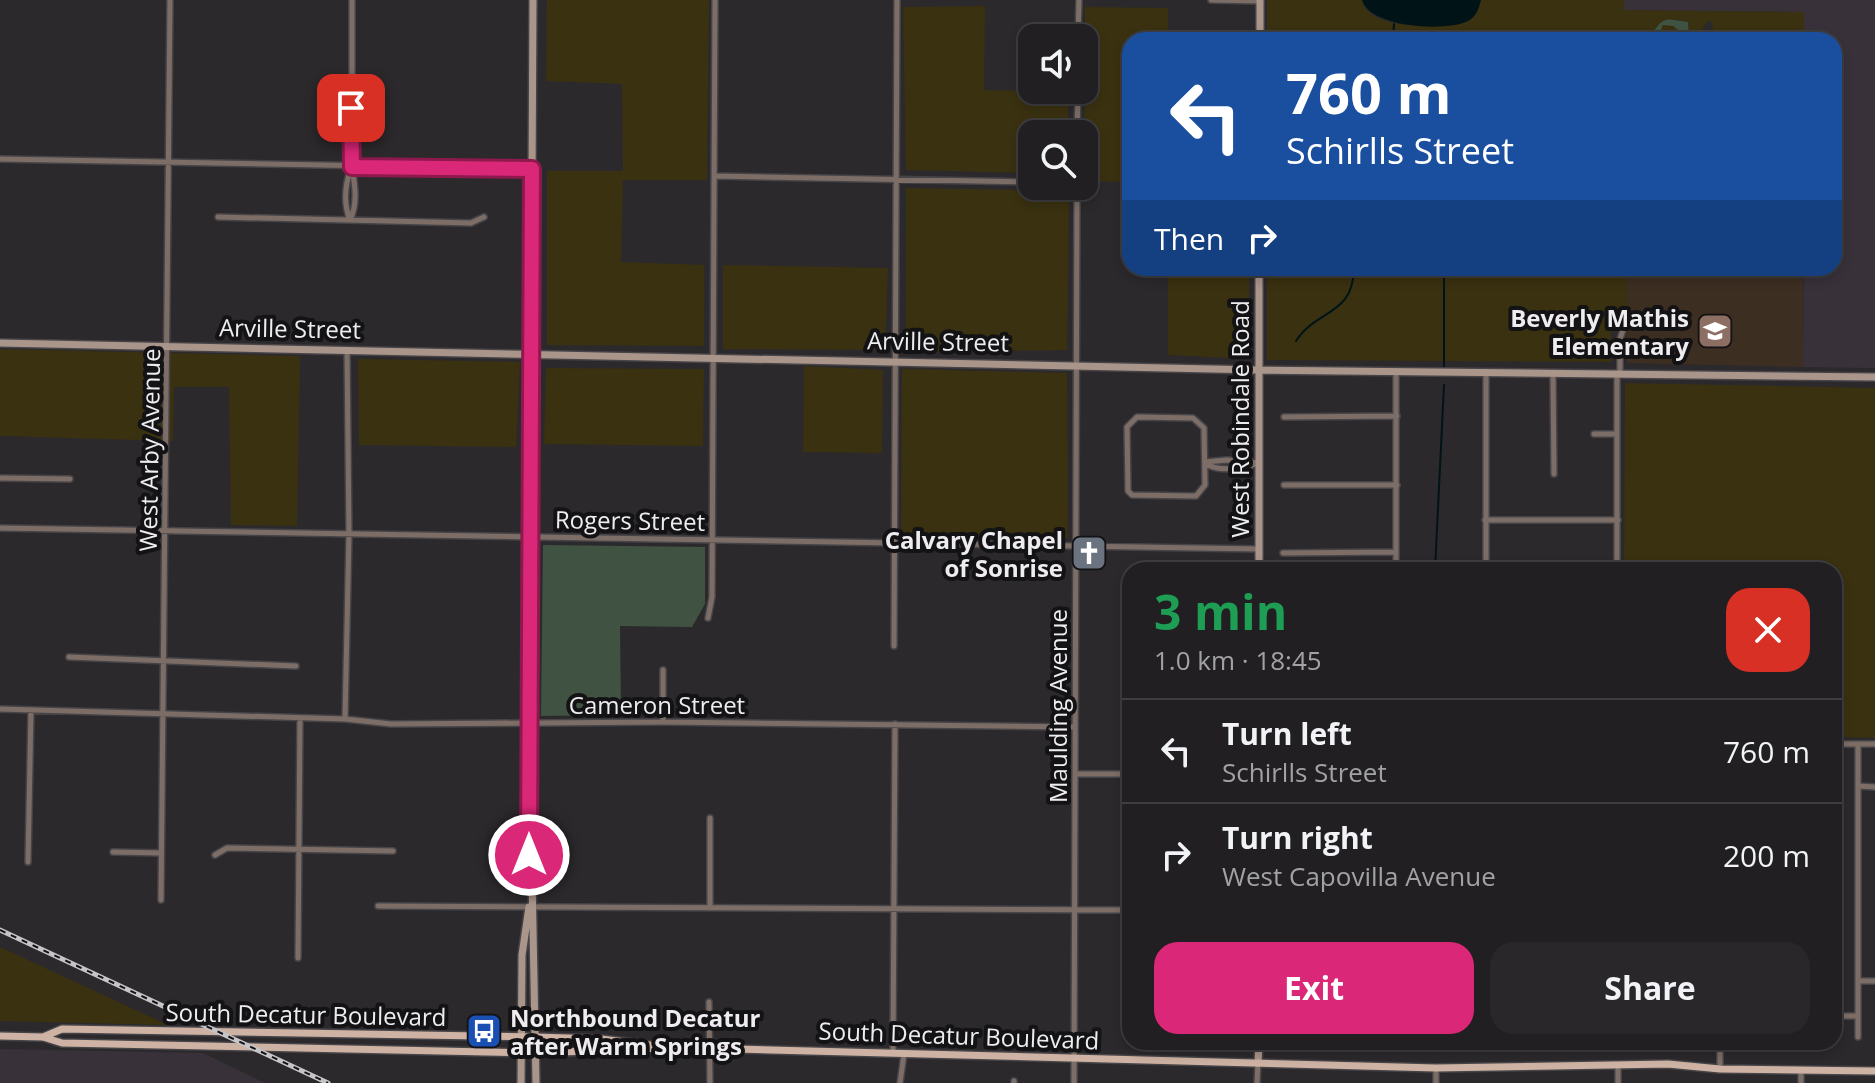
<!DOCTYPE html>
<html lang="en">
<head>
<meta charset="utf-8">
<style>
	body { margin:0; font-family:"Open Sans",sans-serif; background:#29272a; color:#f1f3f6; height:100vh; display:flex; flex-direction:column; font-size:30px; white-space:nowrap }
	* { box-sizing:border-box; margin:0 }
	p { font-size:26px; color:#a2a2a5 }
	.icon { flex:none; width:44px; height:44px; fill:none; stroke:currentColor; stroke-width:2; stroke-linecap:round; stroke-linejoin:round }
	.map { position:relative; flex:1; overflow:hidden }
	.side { position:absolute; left:1122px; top:562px; width:720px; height:488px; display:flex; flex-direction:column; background:#211f22; border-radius:24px; box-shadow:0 4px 12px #0003,0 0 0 2px #3e3d40 }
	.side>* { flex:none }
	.top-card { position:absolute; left:1122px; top:32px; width:720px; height:244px; border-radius:24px; box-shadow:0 4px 12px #0003,0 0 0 2px #3e3d40; background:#1a4fa0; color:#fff; overflow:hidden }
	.fabs { position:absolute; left:1018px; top:24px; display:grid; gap:16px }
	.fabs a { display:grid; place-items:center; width:80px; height:80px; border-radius:16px; background:#211f22; box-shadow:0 4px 12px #0003,0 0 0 2px #3e3d40; font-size:40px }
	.pin { position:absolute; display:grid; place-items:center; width:68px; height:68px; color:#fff; margin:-34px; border-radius:16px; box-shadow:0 4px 12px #0006 }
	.me { position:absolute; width:88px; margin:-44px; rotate:0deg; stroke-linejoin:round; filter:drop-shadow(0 0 6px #0008) }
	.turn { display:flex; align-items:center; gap:28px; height:168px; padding:0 32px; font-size:36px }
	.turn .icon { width:104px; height:104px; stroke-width:2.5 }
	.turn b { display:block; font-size:56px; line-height:68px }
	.then { display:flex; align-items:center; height:76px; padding:0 32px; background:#0003; gap:16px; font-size:30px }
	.round { display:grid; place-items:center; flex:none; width:84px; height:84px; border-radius:24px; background:#29272a }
	.head { display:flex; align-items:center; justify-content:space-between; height:136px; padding:0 32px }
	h1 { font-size:48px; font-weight:700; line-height:60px; color:#1e9e55 }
	.button { display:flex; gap:16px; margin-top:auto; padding:16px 32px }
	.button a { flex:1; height:92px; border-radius:24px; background:#db2777; color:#fff; font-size:32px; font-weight:700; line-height:92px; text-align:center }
	.button a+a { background:#29272a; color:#f1f3f6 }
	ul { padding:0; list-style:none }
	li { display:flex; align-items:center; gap:24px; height:104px; padding:0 32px; border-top:2px solid #3e3d40 }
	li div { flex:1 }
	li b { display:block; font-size:30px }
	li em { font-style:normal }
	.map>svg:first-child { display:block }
</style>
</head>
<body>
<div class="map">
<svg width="1875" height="1083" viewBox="0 0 1875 1083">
	<rect width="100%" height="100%" fill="#2c292d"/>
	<!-- built -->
	<path fill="#38313a" d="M1624,0H1875V368L1803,367L1804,268H1834V40H1804L1803,12L1624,10Z
		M0,1049L203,1053L265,1083H0Z"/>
	<!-- education -->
	<path fill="#3d2e22" d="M1626,268H1803V367L1627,363Z"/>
	<!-- green -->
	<path fill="#405342" d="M1662,18L1688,22L1689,34H1680L1673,26L1661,40H1648Z
		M543,545L705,547V604L692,627L620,626L621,715L541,716Z"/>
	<!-- sand -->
	<path fill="#393110" d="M547,0H709L707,180H623L621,262L704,265V346L547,345V171H623L622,84L546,81Z
		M1267,0H1362C1371,34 1438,24 1464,23L1478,10L1481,0H1624V10L1804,12V40H1714L1712,22L1708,21L1702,29L1704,40H1661L1659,34L1663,25L1673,26L1684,35L1690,34L1688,22C1663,16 1661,19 1648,40H1267Z
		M985,6L984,90L1068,92V134H1032V173L906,170L903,7Z
		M1085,7L1168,8V40H1130V182L1084,181Z
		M906,188L1069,191L1067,350L906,352Z
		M723,265L888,268L885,350L723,349Z
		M1168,268H1249V359L1168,355Z
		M1267,268H1626L1627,306L1611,314V362L1267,360Z
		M0,349L300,356L297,526L231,525L229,387H174L173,441L0,436Z
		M358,359L520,362L516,447L359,445Z
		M804,366L883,370L882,453L803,452Z
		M546,368L704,369L703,446L544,444Z
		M902,369L1067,373L1068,538L901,536Z
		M1625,383L1875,388V738L1834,737V570H1624Z
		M0,947L168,1025L0,1021Z"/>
	<!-- water -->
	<path fill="#001418" d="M1362,0H1481C1479,8 1476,17 1468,21C1446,32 1370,28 1362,0Z"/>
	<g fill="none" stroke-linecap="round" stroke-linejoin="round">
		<!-- stream -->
		<path stroke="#001418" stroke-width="2" d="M1393,40L1394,24
			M1444,268V368
			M1296,341C1317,308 1353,317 1354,268
			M1435,570L1444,385"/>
		<defs>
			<path id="street" d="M1211,0L1260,1
				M1078,38L1079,0
				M1077,134L1078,90
				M0,159L532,169
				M714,176L1032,182
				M218,217L471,223L484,217
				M350,220C358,204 355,185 352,167V0
				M350,220C343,203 345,185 351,168
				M1396,371V570
				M1486,372V570
				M1553,373L1554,474
				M1617,373V570
				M1620,374V339L1626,321
				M1137,417L1193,418L1204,428L1205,485L1196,496L1132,495L1128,491L1127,427Z
				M1284,417L1397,416
				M1594,434H1617
				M1205,462L1227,460L1259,463
				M1205,463C1218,473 1245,468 1259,463
				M0,478L70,479
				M1284,485H1397
				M1485,520H1618
				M0,528L1259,549
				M1283,553L1396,552
				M1206,567V570
				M708,618L712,597L715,0
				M894,646L897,0
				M69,657L296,666
				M0,709L345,719L391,724L663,722L1075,727
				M345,719L349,534L347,350
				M663,722V670
				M1834,744H1875
				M1075,774H1130
				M1859,786L1875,787
				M113,852L161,853
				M215,855L227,848L393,851
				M28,862L31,710
				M161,900L170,0
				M710,905V818
				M378,906L1130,910
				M298,958L300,718
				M1859,981H1875
				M709,1002L710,1083
				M1834,1016H1858
				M1858,1037V744
				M893,1053L895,724
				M1618,1065V1083
				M1436,1068V1083
				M1720,1069V1042
				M1801,1070V1083
				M1014,1081V1083
				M900,1083L904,1054
				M1074,1083L1077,186
				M1257,1083L1258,1063"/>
			<path id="secondary" d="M533,0L529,722L536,1083
				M1260,40V0
				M0,343L1258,370L1875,377
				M1259,570V268
				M1258,1063L1259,1042
				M521,1083L522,955L529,907"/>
			<path id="primary" d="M0,1036L43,1037L62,1043L536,1053L663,1048
				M43,1037L62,1029L535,1037L601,1039L665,1047L1436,1068L1668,1064L1720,1069L1875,1071"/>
		</defs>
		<!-- street casing -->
		<use href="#street" stroke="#474448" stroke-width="8"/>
		<!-- secondary casing -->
		<use href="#secondary" stroke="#474448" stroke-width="10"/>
		<!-- primary casing -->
		<use href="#primary" stroke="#474448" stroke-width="10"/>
		<!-- street -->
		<use href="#street" stroke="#7c6e67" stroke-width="5"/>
		<!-- secondary -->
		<use href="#secondary" stroke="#aa958a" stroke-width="7"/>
		<!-- primary -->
		<use href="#primary" stroke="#ceb3a4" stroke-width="7"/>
		<defs>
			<path id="rail" d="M0,930L328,1083"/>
		</defs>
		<!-- rail casing -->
		<use href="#rail" stroke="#c6c4c7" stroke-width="5"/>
		<!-- rail -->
		<use href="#rail" stroke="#131214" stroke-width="2" stroke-dasharray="6" stroke-linecap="butt"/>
	</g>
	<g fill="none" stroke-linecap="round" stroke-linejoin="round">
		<defs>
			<path id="route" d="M351,108L352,167L532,169L529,855"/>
		</defs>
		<!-- route casing -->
		<use href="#route" stroke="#8e194d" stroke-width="20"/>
		<!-- route -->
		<use href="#route" stroke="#db2777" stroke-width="14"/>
	</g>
	<!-- icons -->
	<defs>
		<symbol id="school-square" viewBox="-11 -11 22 22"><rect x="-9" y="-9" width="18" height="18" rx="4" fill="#8d6e63" stroke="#131214"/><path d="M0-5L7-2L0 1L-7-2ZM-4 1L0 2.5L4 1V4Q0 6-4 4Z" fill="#fff"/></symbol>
		<symbol id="church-square" viewBox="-11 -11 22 22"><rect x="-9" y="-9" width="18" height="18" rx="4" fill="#6b7280" stroke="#131214"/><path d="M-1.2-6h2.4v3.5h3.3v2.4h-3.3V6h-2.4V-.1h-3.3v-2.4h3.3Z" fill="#fff"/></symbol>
		<symbol id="bus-square" viewBox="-11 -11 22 22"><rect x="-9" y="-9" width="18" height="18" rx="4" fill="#1a4fb4" stroke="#131214"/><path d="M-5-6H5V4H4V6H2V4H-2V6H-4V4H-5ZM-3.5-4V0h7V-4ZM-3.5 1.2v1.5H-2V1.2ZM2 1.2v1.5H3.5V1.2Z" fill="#fff"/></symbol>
	</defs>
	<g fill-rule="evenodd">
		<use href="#school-square" x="1695" y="311" width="40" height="40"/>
		<use href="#church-square" x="1069" y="533" width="40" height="40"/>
		<use href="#bus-square" x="464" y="1011" width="40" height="40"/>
	</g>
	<g text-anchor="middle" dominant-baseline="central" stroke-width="8" stroke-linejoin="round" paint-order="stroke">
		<!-- poi labels -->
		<g font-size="24" font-weight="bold" fill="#eeecef" stroke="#131214" text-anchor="end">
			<text x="1689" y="317">Beverly Mathis<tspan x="1689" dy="28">Elementary</tspan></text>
			<text x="1063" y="539">Calvary Chapel<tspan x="1063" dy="28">of Sonrise</tspan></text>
			<text x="510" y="1017" text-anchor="start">Northbound Decatur<tspan x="510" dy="28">after Warm Springs</tspan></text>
		</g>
		<!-- street labels -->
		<g font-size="24" fill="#eeecef" stroke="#131214">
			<text transform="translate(290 328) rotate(1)">Arville Street</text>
			<text transform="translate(938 341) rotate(1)">Arville Street</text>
			<text transform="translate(1239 419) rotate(-90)">West Robindale Road</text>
			<text transform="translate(149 450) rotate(-89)">West Arby Avenue</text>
			<text transform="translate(630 520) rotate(1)">Rogers Street</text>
			<text x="657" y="704">Cameron Street</text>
			<text transform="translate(1057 706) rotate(-90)">Maulding Avenue</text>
			<text transform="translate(306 1014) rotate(1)">South Decatur Boulevard</text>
			<text transform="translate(959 1035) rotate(2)">South Decatur Boulevard</text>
		</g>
	</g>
</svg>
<div class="fabs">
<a><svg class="icon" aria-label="sound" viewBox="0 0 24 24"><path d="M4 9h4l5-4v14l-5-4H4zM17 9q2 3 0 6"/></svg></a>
<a><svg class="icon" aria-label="search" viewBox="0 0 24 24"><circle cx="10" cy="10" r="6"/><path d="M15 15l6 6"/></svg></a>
</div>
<div class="pin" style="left:351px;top:108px;background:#d93025"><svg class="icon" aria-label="arrive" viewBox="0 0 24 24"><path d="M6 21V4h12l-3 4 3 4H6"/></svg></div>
<svg class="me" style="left:529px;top:855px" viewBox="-20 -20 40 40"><circle r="17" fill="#db2777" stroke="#fff" stroke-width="3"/><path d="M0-11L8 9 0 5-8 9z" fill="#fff"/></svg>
<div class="top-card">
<div class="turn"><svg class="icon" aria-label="left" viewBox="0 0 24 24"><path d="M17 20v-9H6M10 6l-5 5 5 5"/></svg><div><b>760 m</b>Schirlls Street</div></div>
<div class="then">Then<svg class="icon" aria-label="right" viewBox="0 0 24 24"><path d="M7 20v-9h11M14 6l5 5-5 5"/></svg></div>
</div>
<section class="side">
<div class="head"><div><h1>3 min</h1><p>1.0 km · 18:45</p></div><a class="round" style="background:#d93025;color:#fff"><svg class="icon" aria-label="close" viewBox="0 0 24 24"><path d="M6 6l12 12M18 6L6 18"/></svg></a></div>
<ul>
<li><svg class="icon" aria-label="left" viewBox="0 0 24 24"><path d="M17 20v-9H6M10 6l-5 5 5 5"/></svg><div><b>Turn left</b><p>Schirlls Street</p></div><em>760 m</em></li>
<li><svg class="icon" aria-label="right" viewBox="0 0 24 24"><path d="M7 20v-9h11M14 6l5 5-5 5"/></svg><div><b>Turn right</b><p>West Capovilla Avenue</p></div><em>200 m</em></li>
</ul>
<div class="button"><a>Exit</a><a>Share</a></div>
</section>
</div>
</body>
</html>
